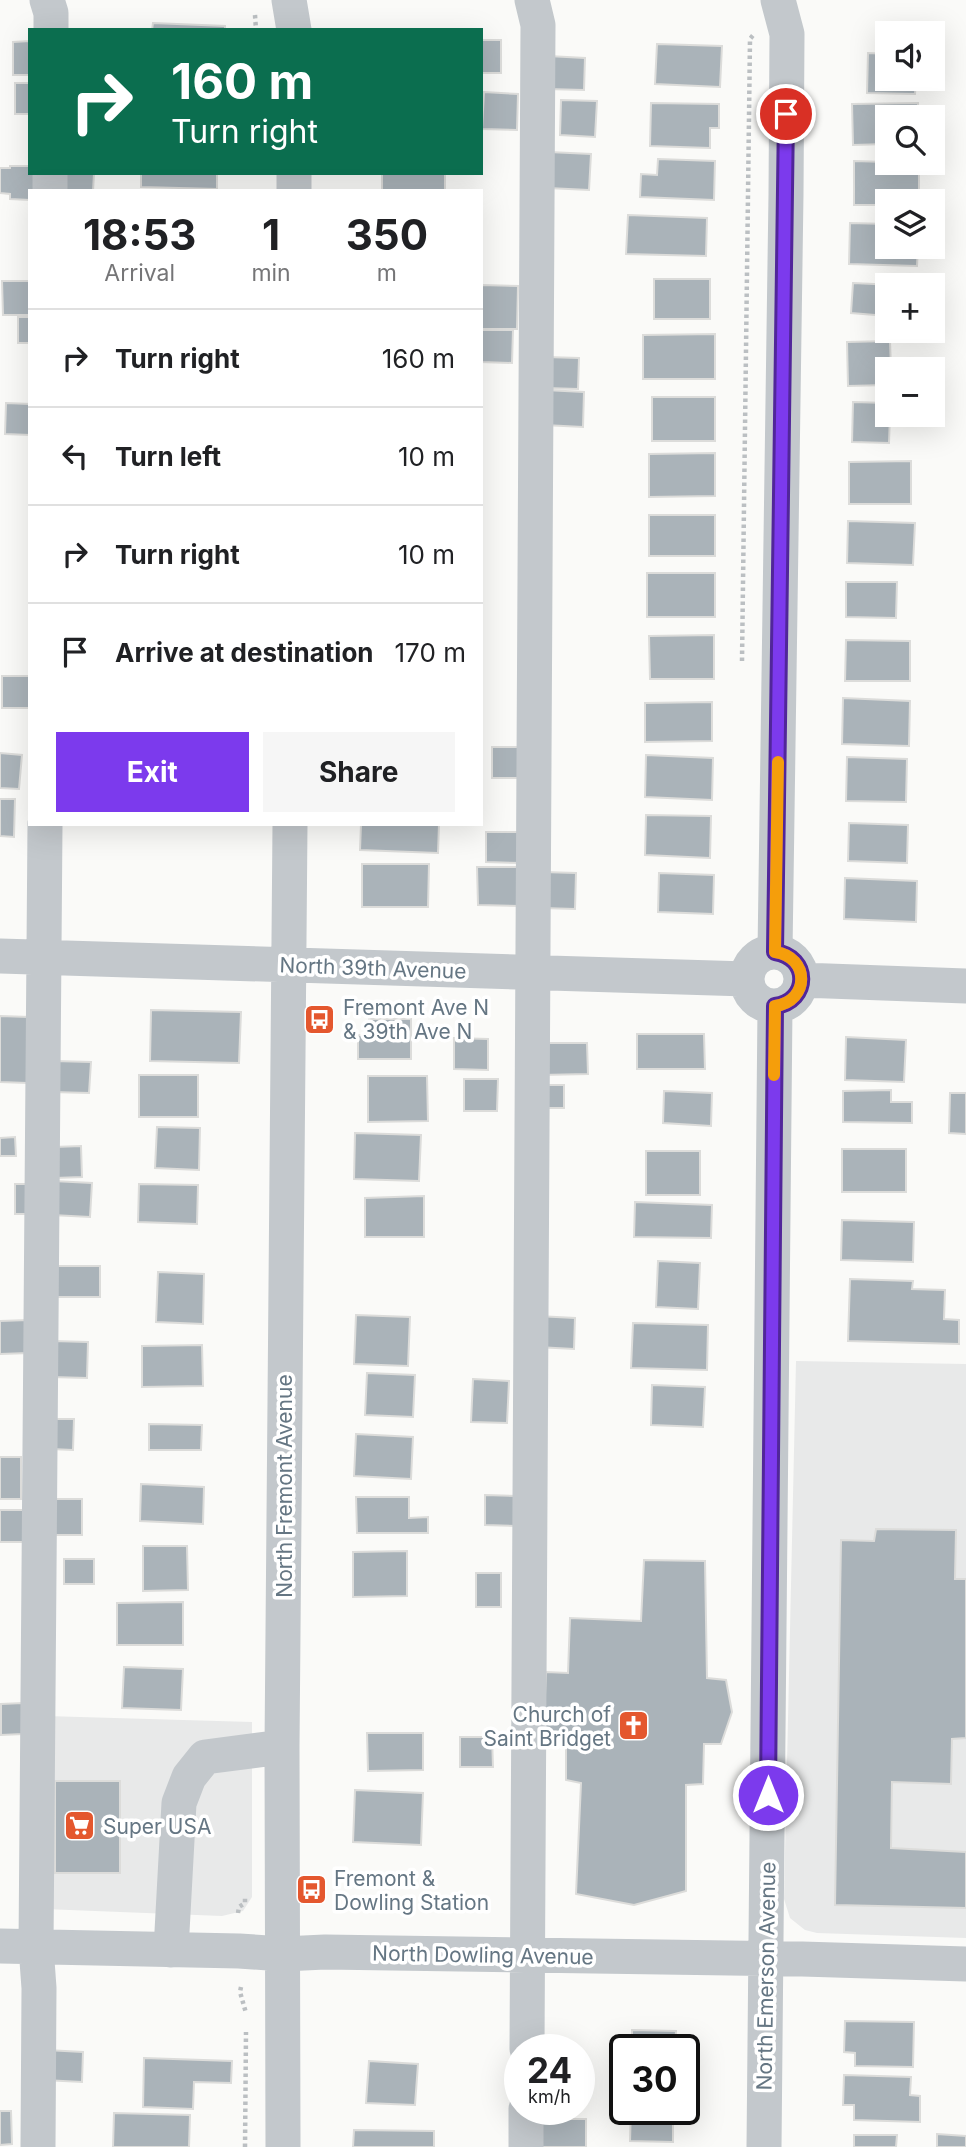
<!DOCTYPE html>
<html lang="en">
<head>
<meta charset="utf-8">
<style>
	body { margin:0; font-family:Inter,sans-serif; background:#f6f6f6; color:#202124; height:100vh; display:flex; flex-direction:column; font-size:26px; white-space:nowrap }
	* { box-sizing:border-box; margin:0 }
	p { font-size:23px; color:#757577 }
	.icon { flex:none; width:38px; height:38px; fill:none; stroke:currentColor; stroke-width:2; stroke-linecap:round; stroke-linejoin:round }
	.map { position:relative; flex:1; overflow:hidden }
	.panel { position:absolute; left:28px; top:189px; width:455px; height:637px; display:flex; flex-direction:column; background:#fff; border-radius:0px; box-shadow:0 7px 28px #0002 }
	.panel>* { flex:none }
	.banner { position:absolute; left:28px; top:28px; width:455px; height:147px; border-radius:0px; box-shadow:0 7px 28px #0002; background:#0b6e4f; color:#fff; overflow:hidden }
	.buttons { position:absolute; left:875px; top:21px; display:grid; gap:14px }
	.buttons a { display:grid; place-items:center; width:70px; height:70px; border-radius:0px; background:#fff; box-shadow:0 7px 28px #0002; font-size:35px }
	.speed { position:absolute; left:504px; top:2034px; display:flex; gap:14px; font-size:35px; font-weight:700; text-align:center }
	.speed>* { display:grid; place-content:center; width:91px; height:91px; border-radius:50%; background:#fff; box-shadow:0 7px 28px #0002; line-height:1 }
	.speed small { font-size:18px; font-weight:400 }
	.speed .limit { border:4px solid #111; border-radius:10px; background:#fff; color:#111 }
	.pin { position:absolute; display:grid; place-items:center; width:60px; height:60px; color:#fff; margin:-30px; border:4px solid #fff; border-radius:50%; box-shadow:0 2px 7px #0007 }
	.me { position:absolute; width:77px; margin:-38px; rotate:0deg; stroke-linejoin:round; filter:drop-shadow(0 0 5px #0008) }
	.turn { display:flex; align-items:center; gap:24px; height:147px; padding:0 28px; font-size:32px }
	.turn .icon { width:91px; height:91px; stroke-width:2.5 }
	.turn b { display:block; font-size:49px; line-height:60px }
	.eta { display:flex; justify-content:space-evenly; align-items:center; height:119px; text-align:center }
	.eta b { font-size:42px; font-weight:700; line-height:49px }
	.action { display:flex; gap:14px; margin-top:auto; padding:14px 28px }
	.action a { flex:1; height:80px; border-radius:0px; background:#7c3aed; color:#fff; font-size:28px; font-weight:700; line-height:80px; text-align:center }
	.action a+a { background:#f6f6f6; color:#202124 }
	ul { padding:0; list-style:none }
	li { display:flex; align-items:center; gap:21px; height:98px; padding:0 28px; border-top:2px solid #e0e0e0 }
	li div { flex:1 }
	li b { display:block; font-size:26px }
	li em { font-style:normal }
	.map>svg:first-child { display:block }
</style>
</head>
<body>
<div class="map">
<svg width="966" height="2147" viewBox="0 0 966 2147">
	<rect width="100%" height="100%" fill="#fafaf8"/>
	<!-- built -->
	<path fill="#e8e9e9" d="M796,1361L966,1364V1938L817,1933L805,1930L790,1918L784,1899Z
		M46,1716L252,1722V1897L243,1911L222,1916L44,1909Z"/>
	<!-- building -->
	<path fill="#aab3b9" stroke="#dcdcda" stroke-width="2" d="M153,23L225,26V30H152Z
		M481,40H501V73H481Z
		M30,41V75H13V42Z
		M657,44L722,46L720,87L655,84Z
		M868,53L887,54V79H916L915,94L867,93Z
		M548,56L585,58L584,90L547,89Z
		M15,83H30V114H15Z
		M484,92L518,94L517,130L482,129Z
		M561,100L597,101L595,137L560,135Z
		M651,103L719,104V128H710V148L650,146Z
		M918,103V117H887V144L853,145L852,104Z
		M549,152L591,154L589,190L548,188Z
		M658,159L715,161L714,200L640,197L641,174L657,175Z
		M854,161L919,163V201H887V205H854Z
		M10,166H30V173H44L43,191H30V200L10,199V194L0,193V168H10Z
		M61,173H94L93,191H60Z
		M141,173H217V189L141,187Z
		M382,173H445V191H382Z
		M628,215L707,218L706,256L626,254Z
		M850,223L887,224V247H918L917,266L849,264Z
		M654,279H710V319H654Z
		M2,281H30V315H3Z
		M853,283L895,285H887V316L851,313Z
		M481,285L518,286L517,329H481Z
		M18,317H30V343H18Z
		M481,330H513L512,363L481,362Z
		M715,334V379H643V335Z
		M890,341L891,369H887V385L848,386L847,342Z
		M546,357L579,358L578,389L545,388Z
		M545,390L584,392L583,427L544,425Z
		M652,397H715V441H652Z
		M853,402L887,403V415H890L889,443L852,442Z
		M6,403L30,404V435L5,434Z
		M715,453V496L649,497V454Z
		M911,461V504H849V462Z
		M649,515H715V556H649Z
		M848,521L915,523L913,565L847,563Z
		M647,573H715V617H647Z
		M846,582H897L896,618L846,617Z
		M714,635V679H650L649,636Z
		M846,640L910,641V681H845Z
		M2,676H30V708H2Z
		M843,698L910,701L909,746L842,744Z
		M712,702V741L645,742V703Z
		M492,747H522V778H492Z
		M0,753L22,755L19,789L0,788Z
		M646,755L713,758L712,800L645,797Z
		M847,757L907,759L906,802L846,801Z
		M0,799H15L14,837L0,836Z
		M646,815L711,816L710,858L645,855Z
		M849,823L908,825L907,863L848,861Z
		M361,824H439L438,853L360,850Z
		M486,832H519L520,863L486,862Z
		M362,864H429L428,907H362Z
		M477,867H520V906L478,905Z
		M543,872L576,873L575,909L542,908Z
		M659,873L714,875L713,914L658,912Z
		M845,878L917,881L916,922L844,919Z
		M151,1010L241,1012L239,1063L150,1061Z
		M0,1016L29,1017L27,1083L0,1082Z
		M369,1019H411V1059H358V1035L370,1036Z
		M637,1034H704L705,1069H637Z
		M846,1037L906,1040L904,1082L845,1080Z
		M454,1038L488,1039V1070L454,1069Z
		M540,1043H587L588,1074L541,1075Z
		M54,1061L91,1062L89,1093L52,1092Z
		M139,1075H198V1117H139Z
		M368,1076H427L428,1121L368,1122Z
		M464,1079H498L497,1111H464Z
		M539,1085H564V1108H540Z
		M891,1090V1102H912V1123L843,1122V1091Z
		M664,1091L712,1093L711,1126L663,1123Z
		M950,1093H966V1134L949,1133Z
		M157,1127L200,1128L199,1170L155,1168Z
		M355,1133L421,1135L419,1181L354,1179Z
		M15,1137L16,1156H0V1138Z
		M81,1146L82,1177L55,1178L54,1147Z
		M842,1149H906V1192H842Z
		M646,1151H700V1195H646Z
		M53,1181L92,1183L90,1217L52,1215Z
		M15,1184H35V1214H15Z
		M139,1184L198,1185L197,1224L138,1222Z
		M424,1196V1237H365V1198Z
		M635,1202L712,1205L711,1238L634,1237Z
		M842,1220L914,1222L913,1262L841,1260Z
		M658,1261L700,1263L698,1309L656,1307Z
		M51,1266H100V1297H51Z
		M158,1272L204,1274L203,1324L156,1322Z
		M850,1279L913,1281L912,1289L945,1290L944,1319L959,1320V1344L848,1341Z
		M356,1315L410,1317L408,1366L354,1364Z
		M537,1316L575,1318L574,1349L537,1347Z
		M28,1320L29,1353L0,1354V1321Z
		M633,1323L708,1325L707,1370L631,1368Z
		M53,1341L88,1342L87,1378L52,1377Z
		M202,1345L203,1386L142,1387V1346Z
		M367,1373L415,1375L413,1417L365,1415Z
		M473,1379L509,1381L507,1423L471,1422Z
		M652,1385L705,1387L703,1427L651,1425Z
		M51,1419H74L73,1450L51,1449Z
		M149,1424L202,1425L201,1450H149Z
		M356,1434L413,1437L411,1479L354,1476Z
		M0,1457H21V1499H0Z
		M141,1484L204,1487L203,1524L140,1521Z
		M485,1495L517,1496L516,1526L485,1525Z
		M356,1497H409V1518L428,1517V1533H357Z
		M49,1499H82V1535H50Z
		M0,1510H28V1542H0Z
		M876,1529L956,1530L955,1579H966V1738L952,1739L951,1784L892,1782L891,1848L966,1852V1908L835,1905L841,1540L874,1541Z
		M143,1546H187L188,1590L143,1591Z
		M407,1551V1596L353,1597V1552Z
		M64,1559H94V1584H64Z
		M644,1560L705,1561L707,1678L726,1680L732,1712L721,1744H704L703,1784L686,1785V1891L634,1905L576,1894L581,1783L566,1780V1743L543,1740L546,1672L568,1673L570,1618L641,1621Z
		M476,1573H501V1607H476Z
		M183,1602V1645H117V1603Z
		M124,1667L183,1669L181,1710L122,1708Z
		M23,1703V1734L1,1735V1704Z
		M367,1733H423V1770L368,1771Z
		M460,1737H492L493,1767H460Z
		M55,1781H120V1873H55Z
		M355,1790L423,1793L421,1845L353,1842Z
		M845,2021L914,2022L913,2067L855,2066V2053L844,2052Z
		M632,2030L676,2031L675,2049H632Z
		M46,2050L83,2052L82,2082L44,2080Z
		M144,2058L232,2061L231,2083L194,2082L193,2109L143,2107Z
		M369,2061L418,2064L415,2105L366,2103Z
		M844,2075L911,2077L910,2095L920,2096V2122L854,2120V2105H843Z
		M631,2109H682L681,2122H673V2142L630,2141Z
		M0,2111H11L12,2144L0,2145Z
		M114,2113L190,2115L189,2147H113Z
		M534,2119H586V2147H534Z
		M354,2130L434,2131V2147H353Z
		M937,2134L966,2136V2147H937Z
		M854,2135H897L896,2147H854Z"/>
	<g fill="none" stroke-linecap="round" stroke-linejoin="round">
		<!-- path -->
		<path stroke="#bbbfc2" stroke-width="4.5" stroke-dasharray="3.5 3.5" stroke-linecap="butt" d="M255,15L256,30
			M742,661L750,39L754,34
			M238,1913L239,1907L245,1903V1897
			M241,1987L240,1992L246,2013
			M245,2147L246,2032"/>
		<!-- minor -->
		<path stroke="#c3c8cc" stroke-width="35" d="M47,0L51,13V30
			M289,0L294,30
			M50,191V173
			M294,191V173
			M747 979a27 27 0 1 1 54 0a27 27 0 1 1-54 0Z
			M775,952L786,194L787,34L778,0
			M0,956L747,979
			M801,980L966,986
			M0,1946L239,1951L283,1954L325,1952L802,1959L966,1964
			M171,1950L179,1803L189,1777L205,1757L282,1747
			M527,2049L538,25L532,0
			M38,2147L39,1988L36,1947L45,824
			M283,2147L282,1747L290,824
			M526,2147V2109
			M764,2147L775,1006"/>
	</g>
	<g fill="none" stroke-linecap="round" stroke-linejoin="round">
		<defs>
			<path id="route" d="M768,1795L775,1006C810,1001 810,957 775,952L786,114"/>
		</defs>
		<!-- route casing -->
		<use href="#route" stroke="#51269a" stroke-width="18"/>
		<!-- route -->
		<use href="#route" stroke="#7c3aed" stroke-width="12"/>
		<!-- slow -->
		<path stroke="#f59e0b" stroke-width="12" d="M774,1075L775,1006C810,1001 810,957 775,952L778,762"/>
	</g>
	<!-- icons -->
	<defs>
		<symbol id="bus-square" viewBox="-11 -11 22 22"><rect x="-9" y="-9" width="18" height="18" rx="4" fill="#e4572e" stroke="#fff"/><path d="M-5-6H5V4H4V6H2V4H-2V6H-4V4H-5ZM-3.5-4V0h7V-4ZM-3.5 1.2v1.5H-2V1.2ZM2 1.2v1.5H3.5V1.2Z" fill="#fff"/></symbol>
		<symbol id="church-square" viewBox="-11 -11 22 22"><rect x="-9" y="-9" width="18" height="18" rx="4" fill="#e4572e" stroke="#fff"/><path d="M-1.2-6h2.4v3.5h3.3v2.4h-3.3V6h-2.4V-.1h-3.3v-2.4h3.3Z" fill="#fff"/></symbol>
		<symbol id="supermarket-square" viewBox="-11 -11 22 22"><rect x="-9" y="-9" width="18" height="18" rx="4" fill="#e4572e" stroke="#fff"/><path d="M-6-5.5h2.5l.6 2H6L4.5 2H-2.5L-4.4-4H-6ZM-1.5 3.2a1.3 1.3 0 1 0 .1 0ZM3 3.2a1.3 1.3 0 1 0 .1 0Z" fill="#fff"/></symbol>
	</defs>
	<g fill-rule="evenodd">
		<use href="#bus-square" x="302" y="1002" width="35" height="35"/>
		<use href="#church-square" x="616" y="1708" width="35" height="35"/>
		<use href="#supermarket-square" x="62" y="1808" width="35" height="35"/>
		<use href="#bus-square" x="294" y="1872" width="35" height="35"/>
	</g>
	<g text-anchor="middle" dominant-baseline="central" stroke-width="7" stroke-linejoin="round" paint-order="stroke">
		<!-- street labels -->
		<g font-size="21" fill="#657683" stroke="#fff">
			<text transform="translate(373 968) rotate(2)">North 39th Avenue</text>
			<text transform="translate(284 1486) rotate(-90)">North Fremont Avenue</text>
			<text transform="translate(483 1955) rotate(1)">North Dowling Avenue</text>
			<text transform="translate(766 1976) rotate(-89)">North Emerson Avenue</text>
		</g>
		<!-- poi labels -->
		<g font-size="21" fill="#657683" stroke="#fff" text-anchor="start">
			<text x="343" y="1007">Fremont Ave N<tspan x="343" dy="24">&amp; 39th Ave N</tspan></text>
			<text x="611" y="1714" text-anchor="end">Church of<tspan x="611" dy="24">Saint Bridget</tspan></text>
			<text x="103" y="1826">Super USA</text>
			<text x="334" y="1878">Fremont &amp;<tspan x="334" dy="24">Dowling Station</tspan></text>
		</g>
	</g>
</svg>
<div class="buttons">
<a><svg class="icon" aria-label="sound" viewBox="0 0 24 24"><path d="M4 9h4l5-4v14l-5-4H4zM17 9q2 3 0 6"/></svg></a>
<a><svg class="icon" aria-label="search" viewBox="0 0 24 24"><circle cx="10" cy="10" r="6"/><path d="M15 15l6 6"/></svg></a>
<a><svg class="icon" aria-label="layers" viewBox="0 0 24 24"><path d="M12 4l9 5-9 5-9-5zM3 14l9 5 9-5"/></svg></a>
<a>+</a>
<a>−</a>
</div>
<div class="speed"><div>24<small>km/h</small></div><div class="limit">30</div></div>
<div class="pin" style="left:786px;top:114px;background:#d93025"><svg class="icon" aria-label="arrive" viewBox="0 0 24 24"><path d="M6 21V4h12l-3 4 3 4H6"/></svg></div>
<svg class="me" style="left:768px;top:1795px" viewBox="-20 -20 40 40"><circle r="17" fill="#7c3aed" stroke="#fff" stroke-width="3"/><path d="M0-11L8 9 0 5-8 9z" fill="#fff"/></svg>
<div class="banner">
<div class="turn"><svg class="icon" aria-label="right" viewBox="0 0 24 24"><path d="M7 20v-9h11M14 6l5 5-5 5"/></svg><div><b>160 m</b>Turn right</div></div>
</div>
<section class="panel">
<div class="eta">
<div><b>18:53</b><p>Arrival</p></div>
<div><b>1</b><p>min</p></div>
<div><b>350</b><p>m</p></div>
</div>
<ul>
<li><svg class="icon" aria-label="right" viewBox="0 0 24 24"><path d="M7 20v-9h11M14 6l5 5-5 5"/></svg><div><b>Turn right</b></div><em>160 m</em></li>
<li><svg class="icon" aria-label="left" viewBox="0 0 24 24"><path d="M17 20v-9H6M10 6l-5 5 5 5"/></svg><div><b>Turn left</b></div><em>10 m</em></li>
<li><svg class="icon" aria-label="right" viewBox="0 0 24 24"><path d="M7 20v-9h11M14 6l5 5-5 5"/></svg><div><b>Turn right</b></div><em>10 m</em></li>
<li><svg class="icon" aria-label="arrive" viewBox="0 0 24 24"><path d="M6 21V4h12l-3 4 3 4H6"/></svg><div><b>Arrive at destination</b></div><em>170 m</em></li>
</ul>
<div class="action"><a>Exit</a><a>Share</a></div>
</section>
</div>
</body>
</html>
